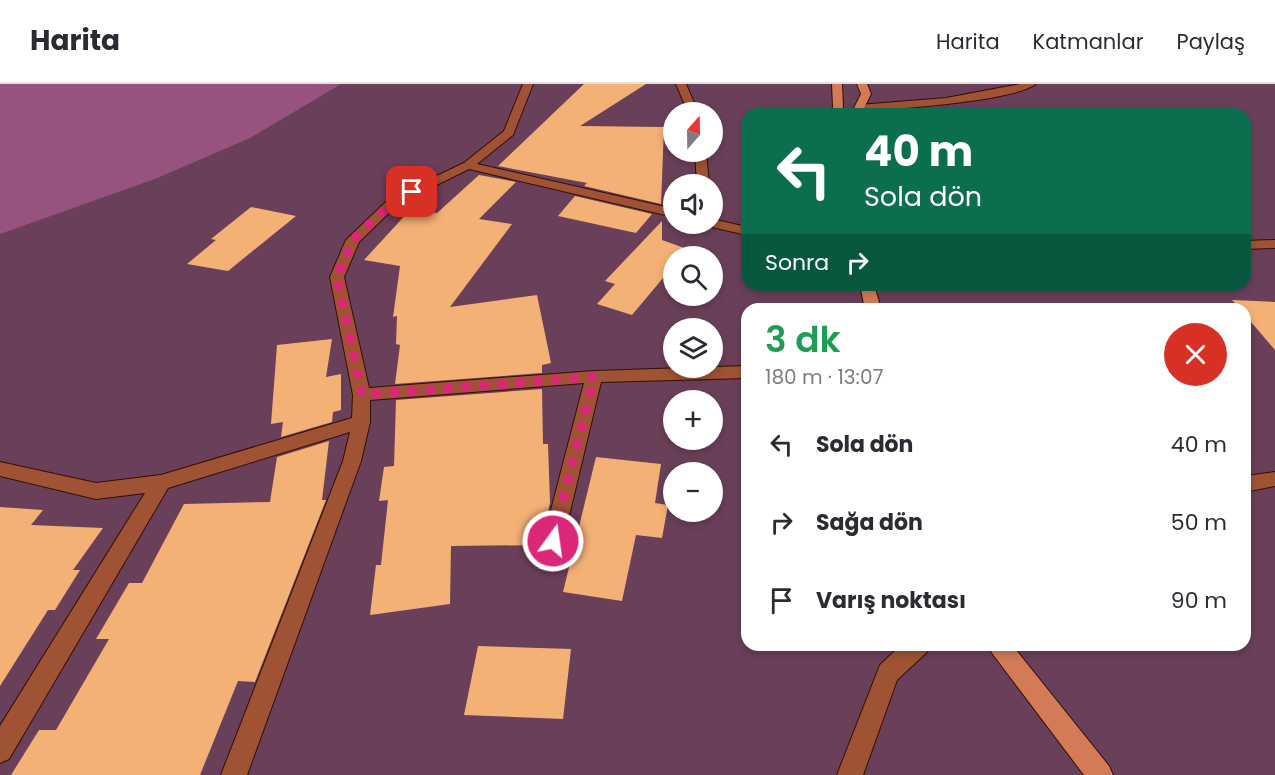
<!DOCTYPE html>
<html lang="tr">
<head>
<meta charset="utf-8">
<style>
	body { margin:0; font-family:Poppins,sans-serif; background:#f7f7f7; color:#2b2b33; height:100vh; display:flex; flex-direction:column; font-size:22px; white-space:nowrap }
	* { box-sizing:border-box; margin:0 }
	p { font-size:20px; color:#7c7c81 }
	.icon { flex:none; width:33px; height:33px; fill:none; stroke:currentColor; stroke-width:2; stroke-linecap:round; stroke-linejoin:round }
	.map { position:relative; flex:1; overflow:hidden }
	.details { position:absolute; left:741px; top:219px; width:510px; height:348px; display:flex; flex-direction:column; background:#fff; border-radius:18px; box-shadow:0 3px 9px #0003 }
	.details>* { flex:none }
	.guide { position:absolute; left:741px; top:24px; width:510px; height:183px; border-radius:18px; box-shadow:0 3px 9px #0003; background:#0b6e4f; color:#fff; overflow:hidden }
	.needle { width:39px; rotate:20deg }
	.tools { position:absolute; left:663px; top:18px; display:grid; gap:12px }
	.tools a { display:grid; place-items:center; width:60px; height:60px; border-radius:50%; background:#fff; box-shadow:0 3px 9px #0003; font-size:30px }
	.pin { position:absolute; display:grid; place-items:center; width:51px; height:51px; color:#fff; margin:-26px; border-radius:12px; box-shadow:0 3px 9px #0006 }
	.me { position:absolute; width:66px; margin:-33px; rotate:14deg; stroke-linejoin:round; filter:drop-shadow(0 0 4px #0008) }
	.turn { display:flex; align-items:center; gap:21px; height:126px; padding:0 24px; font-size:27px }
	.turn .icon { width:78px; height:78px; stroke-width:2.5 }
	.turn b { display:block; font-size:42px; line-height:51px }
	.then { display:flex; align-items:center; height:57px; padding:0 24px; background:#0003; gap:12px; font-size:22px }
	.round { display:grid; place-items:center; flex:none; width:63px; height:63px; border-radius:32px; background:#f7f7f7 }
	.summary { display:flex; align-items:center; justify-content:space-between; height:102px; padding:0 24px }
	h1 { font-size:36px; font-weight:600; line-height:45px; color:#1e9e55 }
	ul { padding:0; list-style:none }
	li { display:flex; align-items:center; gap:18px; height:78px; padding:0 24px }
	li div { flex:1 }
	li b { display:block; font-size:22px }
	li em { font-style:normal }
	header { display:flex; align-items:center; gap:36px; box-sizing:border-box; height:84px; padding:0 30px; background:#fff; border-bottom:2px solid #e1e1e2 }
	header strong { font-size:28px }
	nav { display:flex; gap:33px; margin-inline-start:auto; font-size:21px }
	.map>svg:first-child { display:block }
</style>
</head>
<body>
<header>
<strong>Harita</strong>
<nav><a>Harita</a><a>Katmanlar</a><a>Paylaş</a></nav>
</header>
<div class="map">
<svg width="1275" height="691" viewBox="0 0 1275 691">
	<rect width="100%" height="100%" fill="#582209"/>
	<!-- green -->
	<path fill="#6a3f5a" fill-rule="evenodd" d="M0,0H1275V691H0ZM674,28H712V68H674ZM747,30H1245V201H747ZM674,100H712V140H674ZM674,172H712V212H674ZM747,225H1245V561H747ZM674,244H712V284H674ZM674,316H712V356H674ZM674,388H712V428H674Z"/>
	<!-- forest -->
	<path fill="#96537e" d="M0,0H341L250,54L155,95L0,150Z"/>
	<!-- building -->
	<path fill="#f4b175" d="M584,0H646L580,42L664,43L661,120L584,102L587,99L498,82Z
		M479,91L516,98L479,135L512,140L450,223L537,211L551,279L542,281V289L395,300L400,261L396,260L397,232L393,233L400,182L364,176L410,126L437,129Z
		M575,112L652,130L636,149L558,132Z
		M251,123L296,132L228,187L187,180L216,156L211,155Z
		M662,137V156L687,165L681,172H674V181L632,231L597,220L615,200L605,197Z
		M1232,216L1275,218V266L1245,231V225H1240Z
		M332,255L326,293L341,290V326L333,328L332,338L281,353L283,338L271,340L277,261Z
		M542,305L543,360H548L550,419L541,456L543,461L451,462L450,520L370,531L376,481H381L388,416L379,417L384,383L394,382L396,316Z
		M329,357L322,416H326L255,598L238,597L200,691H11L39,646H56L109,555H96L129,499H142L184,420L270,418L277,373Z
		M596,373L661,380L655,419L668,421L662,454L636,451L622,517L563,508Z
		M0,423L43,426L31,441L103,444L73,486H80L55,526H48L0,602Z
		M478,562L571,565L563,635L464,631Z"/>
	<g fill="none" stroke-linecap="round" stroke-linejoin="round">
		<defs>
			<path id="minor" d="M523,0H533L513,51L477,80L674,125V133L469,85L398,120L359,158L344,193L369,304L594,287L747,282V294L601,298L563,457L560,463L553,466L546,463L543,457L584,299L370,316V338L361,377L247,691H221L343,377L350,348L168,404L9,675L0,679V642L145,409L96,415L0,392V378L96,399L161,391L352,334L353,311L330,193L346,156L390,114L464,79L504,47Z
				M676,0H686L698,28H688Z
				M1020,0H1036C1011,18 894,25 859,27L854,24L859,21L946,14Z
				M695,68H706L709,100H697Z
				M712,135L747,143V151L707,142L706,140H712Z
				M1275,156V164L1245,165V157Z
				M1275,388V402L1245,408V392Z
				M901,561H930L926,569L897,596L863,691H837L880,581Z"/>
			<path id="major" d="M832,0H842L843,23L840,30H830L833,23Z
				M857,0H867L871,10L861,30H851L861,10Z
				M860,201H874L881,225H865Z
				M986,561H1012L1109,682L1113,691H1084Z"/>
		</defs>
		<!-- minor casing -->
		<use href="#minor" stroke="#340f01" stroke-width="2"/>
		<!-- major casing -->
		<use href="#major" stroke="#340f01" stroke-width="2"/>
		<!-- minor -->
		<use href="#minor" fill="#9f5334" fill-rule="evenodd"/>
		<!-- major -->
		<use href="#major" fill="#d37b57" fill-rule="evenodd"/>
	</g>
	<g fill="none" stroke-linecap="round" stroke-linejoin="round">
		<!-- route -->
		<path stroke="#db2777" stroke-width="10" stroke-dasharray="0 18" d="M412,108L394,117L353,156L337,193L362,311L594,293L553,457"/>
	</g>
</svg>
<div class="tools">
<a><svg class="needle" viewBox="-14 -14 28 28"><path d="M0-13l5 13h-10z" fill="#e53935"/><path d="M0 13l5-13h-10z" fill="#7c7c81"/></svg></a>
<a><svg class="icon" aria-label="sound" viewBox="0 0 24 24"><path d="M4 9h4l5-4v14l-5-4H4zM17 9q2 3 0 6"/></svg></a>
<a><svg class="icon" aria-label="search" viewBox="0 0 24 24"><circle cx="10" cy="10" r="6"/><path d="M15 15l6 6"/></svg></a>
<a><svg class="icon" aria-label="layers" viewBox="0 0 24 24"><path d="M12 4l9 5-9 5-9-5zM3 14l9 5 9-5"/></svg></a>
<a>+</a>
<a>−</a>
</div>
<div class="pin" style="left:412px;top:108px;background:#d93025"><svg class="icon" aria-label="arrive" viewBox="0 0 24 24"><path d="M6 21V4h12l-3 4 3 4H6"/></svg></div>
<svg class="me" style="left:553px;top:457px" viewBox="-20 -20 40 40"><circle r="17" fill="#db2777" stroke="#fff" stroke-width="3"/><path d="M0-11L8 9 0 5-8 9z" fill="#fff"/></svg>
<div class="guide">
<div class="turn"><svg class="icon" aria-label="left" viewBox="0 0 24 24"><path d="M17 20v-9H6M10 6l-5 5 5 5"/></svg><div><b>40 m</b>Sola dön</div></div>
<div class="then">Sonra<svg class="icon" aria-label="right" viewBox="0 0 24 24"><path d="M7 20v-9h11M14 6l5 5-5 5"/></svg></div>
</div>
<section class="details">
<div class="summary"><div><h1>3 dk</h1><p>180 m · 13:07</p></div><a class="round" style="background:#d93025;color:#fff"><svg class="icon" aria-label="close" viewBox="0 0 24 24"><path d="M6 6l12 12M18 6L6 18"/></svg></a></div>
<ul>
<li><svg class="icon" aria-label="left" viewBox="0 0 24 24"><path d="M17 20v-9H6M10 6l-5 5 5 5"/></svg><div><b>Sola dön</b></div><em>40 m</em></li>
<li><svg class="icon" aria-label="right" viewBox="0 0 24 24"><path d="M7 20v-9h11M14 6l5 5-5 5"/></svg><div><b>Sağa dön</b></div><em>50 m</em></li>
<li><svg class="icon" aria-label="arrive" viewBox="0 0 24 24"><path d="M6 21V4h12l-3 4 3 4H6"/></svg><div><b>Varış noktası</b></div><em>90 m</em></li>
</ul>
</section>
</div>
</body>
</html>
